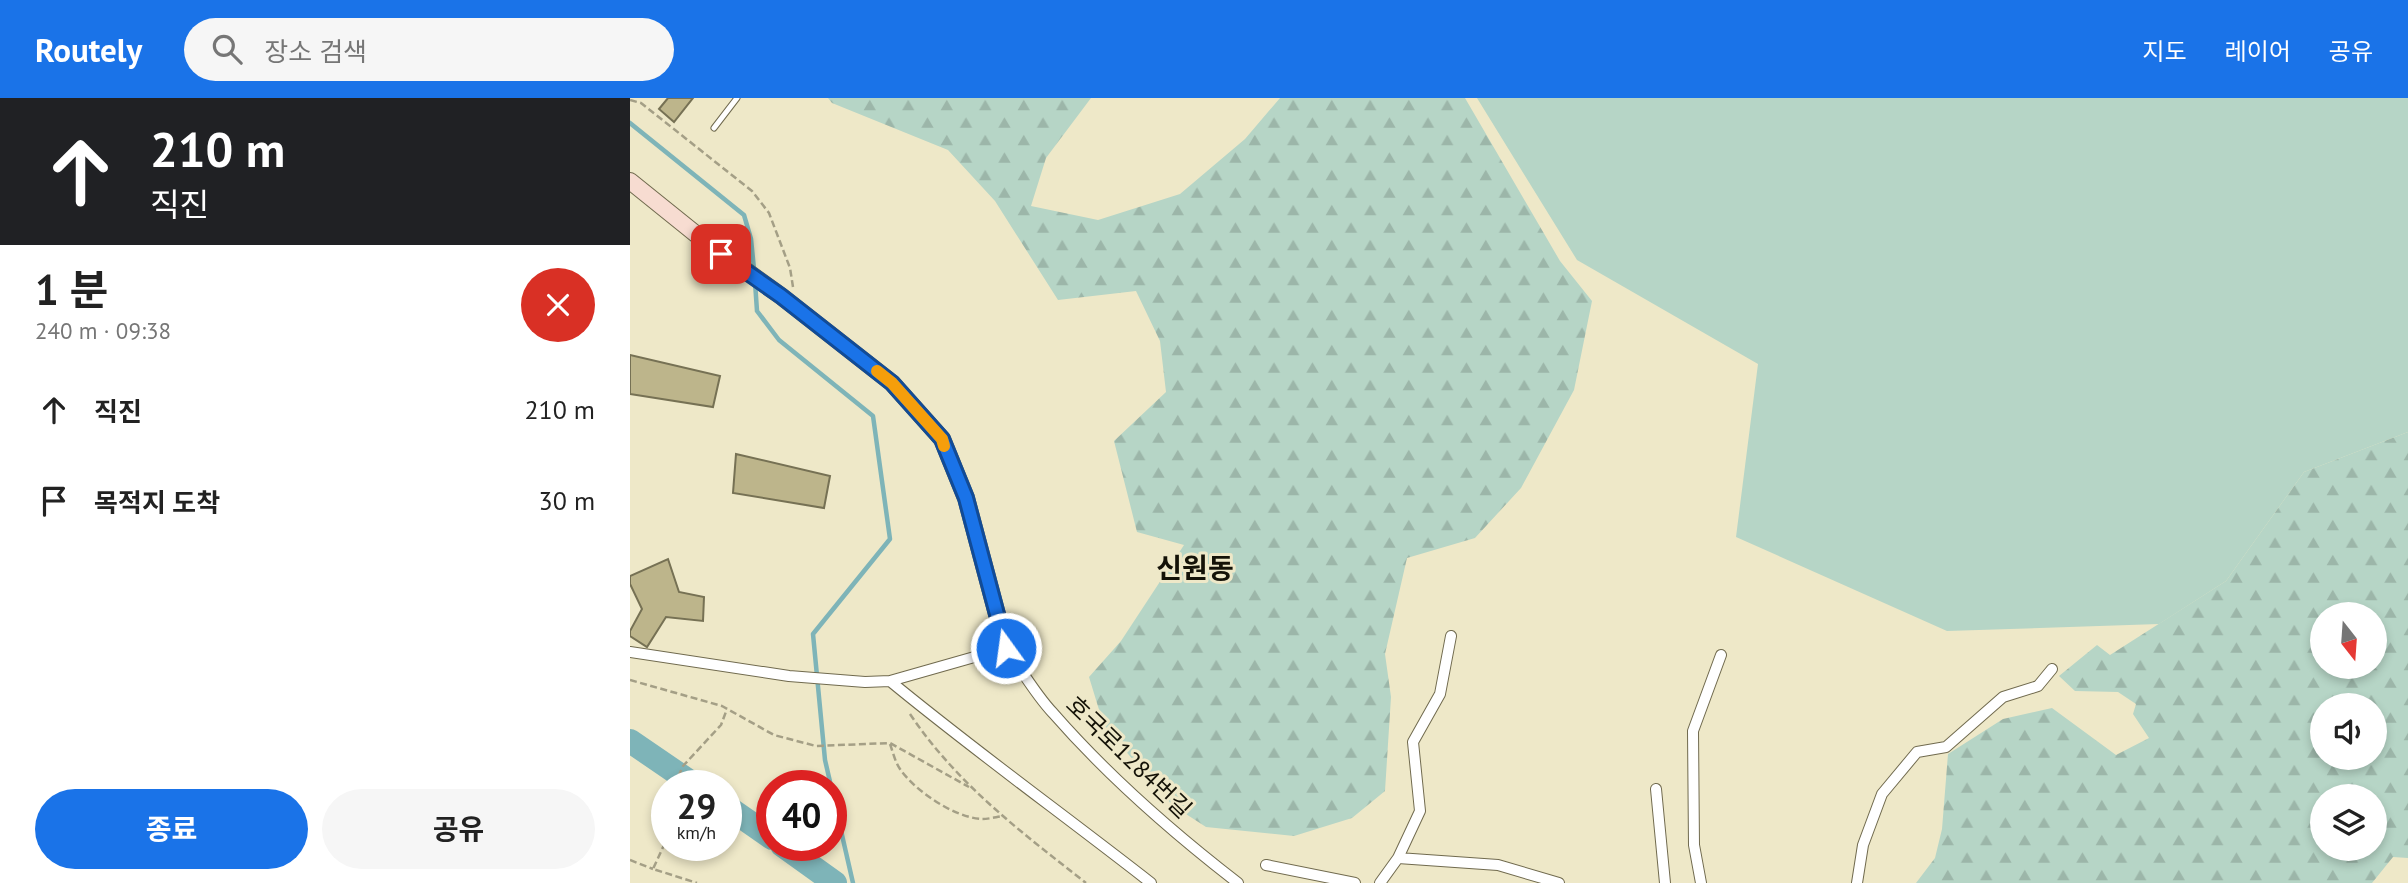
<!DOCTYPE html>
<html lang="ko">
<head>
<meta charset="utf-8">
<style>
	body { margin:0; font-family:"PT Sans","Noto Sans KR",sans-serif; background:#f6f6f6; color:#222; height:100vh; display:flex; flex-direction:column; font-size:26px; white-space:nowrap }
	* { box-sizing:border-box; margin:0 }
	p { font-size:23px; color:#767676 }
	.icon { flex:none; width:38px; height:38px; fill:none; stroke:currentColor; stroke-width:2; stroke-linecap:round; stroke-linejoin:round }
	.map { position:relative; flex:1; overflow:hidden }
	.panel { display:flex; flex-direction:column; background:#fff; width:630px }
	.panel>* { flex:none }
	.hud { background:#202124; color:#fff; overflow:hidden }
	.needle { width:46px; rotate:163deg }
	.controls { position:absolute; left:1680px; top:504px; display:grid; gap:14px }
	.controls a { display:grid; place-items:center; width:77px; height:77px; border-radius:50%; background:#fff; box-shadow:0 4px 10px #0003; font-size:35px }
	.speed { position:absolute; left:21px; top:672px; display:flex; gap:14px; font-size:35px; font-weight:700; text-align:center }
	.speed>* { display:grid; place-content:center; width:91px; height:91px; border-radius:50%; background:#fff; box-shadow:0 4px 10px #0003; line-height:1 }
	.speed small { font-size:18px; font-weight:400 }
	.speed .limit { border:10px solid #d22; background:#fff; color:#111 }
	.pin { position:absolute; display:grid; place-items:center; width:60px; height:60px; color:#fff; margin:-30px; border-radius:14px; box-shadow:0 4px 10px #0006 }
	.me { position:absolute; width:77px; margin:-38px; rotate:346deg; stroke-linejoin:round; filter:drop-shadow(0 0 5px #0008) }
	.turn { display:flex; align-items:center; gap:24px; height:147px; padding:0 35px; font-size:32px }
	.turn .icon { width:91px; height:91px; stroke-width:2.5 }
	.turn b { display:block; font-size:49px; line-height:60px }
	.round { display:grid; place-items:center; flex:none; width:74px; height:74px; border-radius:37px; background:#f6f6f6 }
	.summary { display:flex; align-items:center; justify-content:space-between; height:119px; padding:0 35px }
	h1 { font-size:42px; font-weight:700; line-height:52px }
	.button { display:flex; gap:14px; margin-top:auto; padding:14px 35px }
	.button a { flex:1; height:80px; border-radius:42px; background:#1a73e8; color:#fff; font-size:28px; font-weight:700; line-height:80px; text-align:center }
	.button a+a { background:#f6f6f6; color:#222 }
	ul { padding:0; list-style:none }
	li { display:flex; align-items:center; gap:21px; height:91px; padding:0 35px }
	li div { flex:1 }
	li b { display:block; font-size:26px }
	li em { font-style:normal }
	header { display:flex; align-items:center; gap:42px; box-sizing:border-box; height:98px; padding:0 35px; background:#1a73e8; color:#fff }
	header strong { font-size:33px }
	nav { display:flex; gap:38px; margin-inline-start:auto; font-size:24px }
	.search { width:490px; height:63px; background:#f6f6f6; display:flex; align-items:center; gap:18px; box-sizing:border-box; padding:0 24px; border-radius:38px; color:#767676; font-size:26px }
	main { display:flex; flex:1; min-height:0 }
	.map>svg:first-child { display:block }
</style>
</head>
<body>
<header>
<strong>Routely</strong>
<div class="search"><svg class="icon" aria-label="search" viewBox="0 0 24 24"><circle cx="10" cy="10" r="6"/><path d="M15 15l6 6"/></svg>장소 검색</div>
<nav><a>지도</a><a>레이어</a><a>공유</a></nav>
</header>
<main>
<section class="panel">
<div class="hud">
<div class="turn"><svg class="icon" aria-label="ahead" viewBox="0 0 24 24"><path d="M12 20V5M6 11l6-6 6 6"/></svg><div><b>210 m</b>직진</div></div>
</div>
<div class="summary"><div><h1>1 분</h1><p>240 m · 09:38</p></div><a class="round" style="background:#d93025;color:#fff"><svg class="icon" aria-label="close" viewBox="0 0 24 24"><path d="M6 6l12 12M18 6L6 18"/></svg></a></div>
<ul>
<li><svg class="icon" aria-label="ahead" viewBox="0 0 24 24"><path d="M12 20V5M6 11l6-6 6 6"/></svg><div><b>직진</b></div><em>210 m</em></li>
<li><svg class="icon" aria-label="arrive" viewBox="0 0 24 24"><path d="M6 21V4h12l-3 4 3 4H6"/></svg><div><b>목적지 도착</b></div><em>30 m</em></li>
</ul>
<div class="button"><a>종료</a><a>공유</a></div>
</section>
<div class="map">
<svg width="1778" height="785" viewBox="0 0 1778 785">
	<defs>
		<pattern id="forest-firs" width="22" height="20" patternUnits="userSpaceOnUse" patternTransform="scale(1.75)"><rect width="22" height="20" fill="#b6d5c6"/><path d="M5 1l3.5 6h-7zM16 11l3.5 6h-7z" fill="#9cb6a9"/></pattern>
	</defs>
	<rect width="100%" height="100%" fill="#eee8c8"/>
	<!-- green -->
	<path fill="#b6d5c6" d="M847,0H1778V334L1674,374L1596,483L1529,526L1317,533L1106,439L1128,266L947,162Z"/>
	<!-- forest -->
	<path fill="url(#forest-firs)" fill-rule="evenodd" d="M198,0H461L416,60L401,108L468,122L550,96L615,41L650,0H835L930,163L962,203L944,292L891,390L845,440L777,460L755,556L761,599L755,693L722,720L664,738L576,729L542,707L474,628L459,579L491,543L554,447L507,434L484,343L536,294L530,243L506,193L428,202L365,103L318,52L202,5Z
		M1778,334V760L1763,759L1742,785H1286L1305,760L1312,731L1318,656L1373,621L1422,610L1486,657L1519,640L1503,616L1506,606L1488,594L1445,593L1429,578L1467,547L1480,557L1596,483L1674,374ZM1692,516H1745V569H1692ZM1692,607H1745V660H1692ZM1692,698H1745V751H1692Z"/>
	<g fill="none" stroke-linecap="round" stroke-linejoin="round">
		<!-- stream -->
		<path stroke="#7eb4b8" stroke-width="4.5" d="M0,25L114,117L121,141L124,171
			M125,184L127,213L149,242L243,318L260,441L183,536L195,662L201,688
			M201,689L223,785"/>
		<!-- river -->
		<path stroke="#7eb4b8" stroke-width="24" d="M0,643L66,688
			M96,708L142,740
			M152,747L205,785"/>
	</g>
	<!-- building -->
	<path fill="#bdb58b" stroke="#767154" stroke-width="2" d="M38,0H63L44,24L29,11Z
		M0,257L90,278L83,309L0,296Z
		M106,356L200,378L194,410L103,395Z
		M38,461L49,494L74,499L73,523L36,519L17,549L0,538V533L12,511L0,486V478Z"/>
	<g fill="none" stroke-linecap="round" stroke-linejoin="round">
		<defs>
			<path id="lane" d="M84,30L107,0"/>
			<path id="street" d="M0,554L159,578L235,584L260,583L376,550C391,571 405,596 423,615C478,678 542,734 608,785
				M260,583C345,653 434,717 521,785
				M1026,691L1035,785
				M768,760L868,767L929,785
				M636,767L725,785
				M750,785L768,760L790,713L783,644L810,596L821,538
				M1071,785L1064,747L1063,633L1091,557
				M1227,785L1233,747L1252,696L1287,654L1316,649L1373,599L1408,588L1422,571"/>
			<path id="secondary" d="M0,83L72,141L151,198L262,285L312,341L336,400L376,550"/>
		</defs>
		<!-- lane casing -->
		<use href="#lane" stroke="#706a4e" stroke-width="7"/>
		<!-- street casing -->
		<use href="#street" stroke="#706a4e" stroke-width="12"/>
		<!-- secondary casing -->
		<use href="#secondary" stroke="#706a4e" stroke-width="18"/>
		<!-- path -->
		<path stroke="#a49f86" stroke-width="2.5" stroke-dasharray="7 3.5" stroke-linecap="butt" d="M0,2L11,5L122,93L139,115L160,170L163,189
			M0,582L92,608L144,637L186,648L260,645L339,689
			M280,616C327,686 391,734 456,785
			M260,646C263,654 265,664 270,671C285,693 325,720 352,721C359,721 366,719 373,718
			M44,688L53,668L91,627L97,611
			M37,713L34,747L23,771L67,785
			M0,762L23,771"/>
		<!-- lane -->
		<use href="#lane" stroke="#fff" stroke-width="5"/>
		<!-- street -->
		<use href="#street" stroke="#fff" stroke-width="10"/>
		<!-- secondary -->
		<use href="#secondary" stroke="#f7dcd1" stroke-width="16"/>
	</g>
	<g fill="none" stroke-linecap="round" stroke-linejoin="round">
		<defs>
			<path id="route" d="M91,156L151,198L262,285L312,341L336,400L376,550"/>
		</defs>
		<!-- route casing -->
		<use href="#route" stroke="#114b97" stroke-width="18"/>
		<!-- route -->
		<use href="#route" stroke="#1a73e8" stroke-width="12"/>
		<!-- slow -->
		<path stroke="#f59e0b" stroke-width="12" d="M247,273L262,285L312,341L314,348"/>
	</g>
	<g text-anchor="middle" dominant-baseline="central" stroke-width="6" stroke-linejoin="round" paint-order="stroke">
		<!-- street labels -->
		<g font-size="24" fill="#141207" stroke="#eee8c8">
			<text transform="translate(499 659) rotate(44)">호국로1284번길</text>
		</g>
		<!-- quarter labels -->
		<g font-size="28" font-weight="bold" fill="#141207" stroke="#eee8c8">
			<text x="565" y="469">신원동</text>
		</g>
	</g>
</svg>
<div class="controls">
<a><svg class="needle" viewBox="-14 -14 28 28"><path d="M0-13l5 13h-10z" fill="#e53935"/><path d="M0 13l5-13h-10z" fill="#767676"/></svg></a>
<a><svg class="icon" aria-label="sound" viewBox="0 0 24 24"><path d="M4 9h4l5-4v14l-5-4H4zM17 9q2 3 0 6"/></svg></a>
<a><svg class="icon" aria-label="layers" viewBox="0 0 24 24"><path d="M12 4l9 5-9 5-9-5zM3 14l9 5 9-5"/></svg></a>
</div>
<div class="speed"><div>29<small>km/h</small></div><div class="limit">40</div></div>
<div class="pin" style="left:91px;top:156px;background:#d93025"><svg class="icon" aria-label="arrive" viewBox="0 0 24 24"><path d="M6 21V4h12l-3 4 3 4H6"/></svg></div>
<svg class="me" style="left:376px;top:550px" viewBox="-20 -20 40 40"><circle r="17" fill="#1a73e8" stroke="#fff" stroke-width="3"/><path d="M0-11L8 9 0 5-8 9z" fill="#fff"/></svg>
</div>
</main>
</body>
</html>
